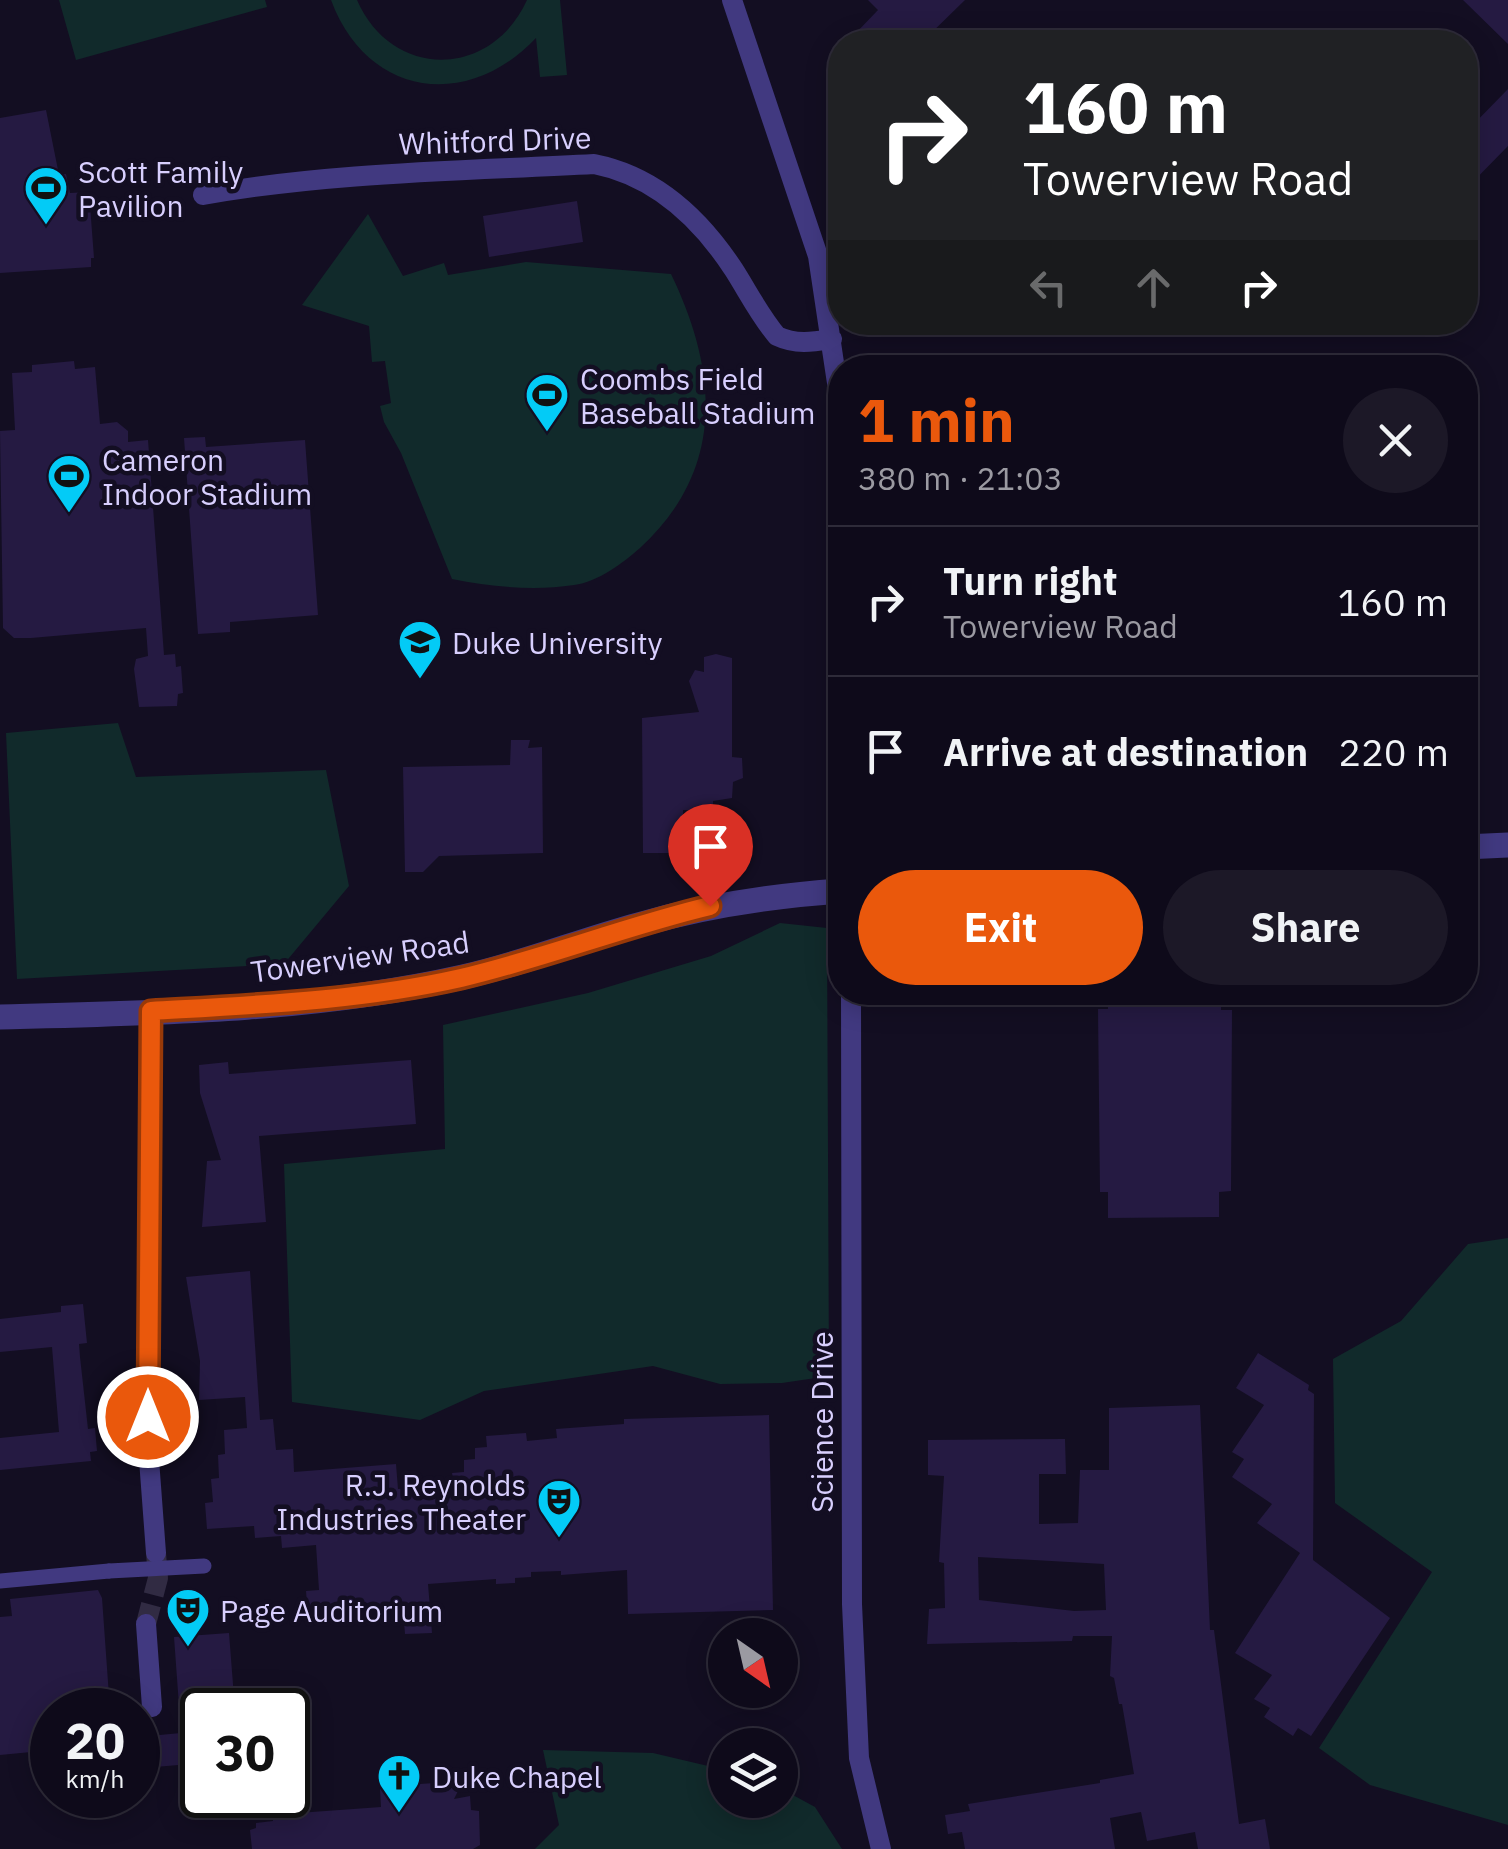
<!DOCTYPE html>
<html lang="en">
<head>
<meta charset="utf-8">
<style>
	body { margin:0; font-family:"IBM Plex Sans",sans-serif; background:#1c1827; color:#f1f3f6; height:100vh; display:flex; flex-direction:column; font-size:38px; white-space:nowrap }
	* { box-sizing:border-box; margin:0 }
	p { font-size:32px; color:#9b9aa2 }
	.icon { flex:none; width:55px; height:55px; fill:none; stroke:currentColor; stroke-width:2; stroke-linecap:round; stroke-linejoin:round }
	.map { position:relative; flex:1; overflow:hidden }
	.drawer { position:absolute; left:828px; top:355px; width:650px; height:650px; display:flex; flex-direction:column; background:#0e0a1a; border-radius:40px; box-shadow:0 5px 25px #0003,0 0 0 2px #2e2b39 }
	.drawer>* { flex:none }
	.top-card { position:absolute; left:828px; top:30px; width:650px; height:305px; border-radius:40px; box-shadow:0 5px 25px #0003,0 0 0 2px #2e2b39; background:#202124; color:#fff; overflow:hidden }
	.needle { width:65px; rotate:146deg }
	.controls { position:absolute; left:708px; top:1618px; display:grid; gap:20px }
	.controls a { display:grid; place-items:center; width:90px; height:90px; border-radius:50%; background:#0e0a1a; box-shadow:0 5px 25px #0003,0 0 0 2px #2e2b39; font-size:50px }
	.speed { position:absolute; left:30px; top:1688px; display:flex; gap:20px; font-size:50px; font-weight:700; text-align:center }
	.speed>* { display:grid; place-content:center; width:130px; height:130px; border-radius:50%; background:#0e0a1a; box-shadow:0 5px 25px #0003,0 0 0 2px #2e2b39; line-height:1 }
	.speed small { font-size:25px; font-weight:400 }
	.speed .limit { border:5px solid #111; border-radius:15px; background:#fff; color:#111 }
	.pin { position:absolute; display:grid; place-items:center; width:85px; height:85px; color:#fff; margin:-102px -42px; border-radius:50% 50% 50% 0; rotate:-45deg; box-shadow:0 0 10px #0007 }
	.pin .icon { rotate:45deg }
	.me { position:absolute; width:110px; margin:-55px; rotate:0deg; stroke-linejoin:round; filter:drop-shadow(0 0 8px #0008) }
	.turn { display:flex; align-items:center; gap:35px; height:210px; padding:0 30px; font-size:45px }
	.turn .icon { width:130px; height:130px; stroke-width:2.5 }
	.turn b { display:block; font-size:70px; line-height:85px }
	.lanes { display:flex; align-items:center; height:95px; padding:0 30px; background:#0003; justify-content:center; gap:50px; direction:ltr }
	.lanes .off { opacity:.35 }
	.round { display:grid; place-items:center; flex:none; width:105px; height:105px; border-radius:52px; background:#1c1827 }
	.headline { display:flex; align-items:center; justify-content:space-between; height:170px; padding:0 30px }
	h1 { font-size:60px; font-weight:700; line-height:75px; color:#ea580c }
	.action { display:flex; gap:20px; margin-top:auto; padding:20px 30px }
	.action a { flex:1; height:115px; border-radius:60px; background:#ea580c; color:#fff; font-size:40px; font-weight:700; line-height:115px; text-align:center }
	.action a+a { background:#1c1827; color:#f1f3f6 }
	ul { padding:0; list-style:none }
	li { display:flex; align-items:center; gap:30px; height:150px; padding:0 30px; border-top:2px solid #2e2b39 }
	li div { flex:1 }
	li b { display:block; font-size:38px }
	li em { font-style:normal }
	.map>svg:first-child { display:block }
</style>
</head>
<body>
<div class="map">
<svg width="1508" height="1849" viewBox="0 0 1508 1849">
	<rect width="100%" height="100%" fill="#130e22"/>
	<!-- green -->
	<path fill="#112a2b" d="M59,0H265L267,7L76,60Z
		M331,0H357C392,80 491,79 527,0H560L567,75L540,77L536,38C467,111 367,97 331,0Z
		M368,214L403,276L444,263L448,275L526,262L671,274C718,371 726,469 640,548C623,563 598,582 574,585C534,591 492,587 452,579L401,453L384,422L380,406L391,403L385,361L372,362L369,326L302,305Z
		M118,723L136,777L326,770L349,886L284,964L17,979L6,733Z
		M780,923L827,928L829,1376L782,1383L720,1384L653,1366L484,1391L420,1420L292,1402L284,1164L445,1149L443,1025L588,993L711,956Z
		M1508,1238V1825L1370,1785L1319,1748L1432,1572L1335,1503L1333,1359L1401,1321L1468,1244Z
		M543,1750L653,1753L725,1770V1800H780V1788L815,1807L842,1849H535L559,1825Z"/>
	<!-- building -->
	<path fill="#251a42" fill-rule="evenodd" d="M868,0H965L922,42H861L854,35L878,10Z
		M1463,0H1508V44Z
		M1508,89V146L1465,190V133Z
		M46,110L59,175L66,174L70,193L89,192L94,258H91V267L0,273V118Z
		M577,201L583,242L489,257L483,216Z
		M74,361L75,369L95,367L100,424L117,422L128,431V442L148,440L164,655L175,654L176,667L181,666L183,693L178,694L177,706L139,707L134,669L136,659L148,656L146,628L31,638H14L3,628L0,431L15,430L12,373L32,372V365Z
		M205,437L206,447L305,440L318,615L230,622V632L198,634L184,438Z
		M716,654L732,658V757L742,758L743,778L733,782L732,798L713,801V810H683V838H670V853H643L642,718L699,712L689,681L695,670L704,672V657Z
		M511,740H530L528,748L542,747L543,853L439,856L423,872H405L403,767L510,765Z
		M1108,992H1221V1010H1232L1231,1191L1219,1192V1217L1108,1218V1192H1100L1098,1009H1108Z
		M411,1060L416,1124L259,1136L266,1222L202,1227L207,1161L221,1160L200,1093L199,1065L228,1062L229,1074Z
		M250,1271L260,1420L273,1419L276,1450L293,1449L294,1472L396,1464L398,1489L454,1485L452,1473L464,1472V1460L475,1459V1448L487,1447L486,1436L526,1433L527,1441L557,1438L556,1429L624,1424V1419L769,1415L773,1610L628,1614L627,1570L561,1575V1571L531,1572V1577L515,1578V1583L496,1584V1579L428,1584L432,1633L405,1634L404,1622L380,1624L379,1612L308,1617L306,1591L319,1590L316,1545L282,1548L281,1536L255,1538L254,1526L207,1529L205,1503L213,1502L211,1479L219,1478L218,1455L225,1454L224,1430L247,1428L245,1397L199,1400L200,1361L186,1277Z
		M83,1304L87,1343L79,1344L80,1357L88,1429L95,1428L97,1451L90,1452L91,1461L0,1470V1438L59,1432L52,1347L0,1352V1319L61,1312V1306Z
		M1258,1353L1309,1385L1308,1390L1314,1394L1313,1560L1390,1618L1311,1736L1298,1728L1293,1736L1264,1717L1270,1708L1254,1699L1272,1675L1235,1653L1300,1553L1257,1523L1272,1504L1232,1477L1244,1459L1232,1452L1264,1405L1236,1388Z
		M1200,1405L1210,1630H1214L1239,1824L1265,1819L1270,1849H1198L1195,1832L1147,1841L1141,1812L1110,1818L1115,1849H965L962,1832L948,1834L945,1815L970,1811L968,1804L1100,1783V1780L1134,1774L1122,1704H1119L1114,1678L1110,1676L1112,1636H1073L1072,1641L927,1644L929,1609L945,1608L944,1563L939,1562L944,1476L928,1475V1440L1065,1439L1066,1474H1039V1524L1078,1523L1080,1470H1109V1408ZM978,1557L1104,1564L1106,1610L1074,1611L979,1600Z
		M98,1590L102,1598L110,1710H52V1750L0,1755V1617L12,1616L10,1599Z
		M229,1633L235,1710H202V1763L155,1767L156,1775L138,1777V1737L181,1733L174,1637Z
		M420,1779V1784L463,1781L454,1799L470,1796L471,1810L479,1811L480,1845L473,1849H252L250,1830L256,1828V1823L273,1821V1815L281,1817L290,1806L298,1813L381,1807L380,1789L386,1786V1781Z"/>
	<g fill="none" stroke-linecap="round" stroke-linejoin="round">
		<!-- minor-tunnel -->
		<path stroke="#312b43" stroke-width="20" stroke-dasharray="20 10" stroke-linecap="butt" d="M146,1624L158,1578L156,1553"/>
		<!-- pedestrian -->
		<path stroke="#413980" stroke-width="15" d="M0,1581L109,1571"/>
		<!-- minor -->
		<path stroke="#413980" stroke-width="20" d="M732,0L818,256L840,403
			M203,195C331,172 464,171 594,164C655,176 700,218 734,270C748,292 760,316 777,336C796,345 813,342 832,339
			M851,992L852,1604L859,1758L881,1849
			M151,1011L148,1446L156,1553
			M146,1624L152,1707"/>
		<!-- tertiary -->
		<path stroke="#413980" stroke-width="25" d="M1465,847L1508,845
			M0,1017C153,1013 312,1011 463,977C522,964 579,941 638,925C704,906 771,896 840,891"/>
		<!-- pedestrian-bridge -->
		<path stroke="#413980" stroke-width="15" d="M109,1571L204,1566"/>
	</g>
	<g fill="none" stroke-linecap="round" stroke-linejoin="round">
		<defs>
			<path id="route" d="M148,1417L151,1011C255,1005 359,1001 461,978C546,958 626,926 710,906"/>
		</defs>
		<!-- route casing -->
		<use href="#route" stroke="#983908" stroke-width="25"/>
		<!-- route -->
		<use href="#route" stroke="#ea580c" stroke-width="18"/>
	</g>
	<!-- icons -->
	<defs>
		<symbol id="stadium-pin" viewBox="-11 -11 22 30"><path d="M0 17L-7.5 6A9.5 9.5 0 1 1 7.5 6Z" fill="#03cbf6" stroke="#130e22"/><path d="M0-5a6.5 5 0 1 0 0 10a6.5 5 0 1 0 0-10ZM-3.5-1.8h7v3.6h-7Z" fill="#111"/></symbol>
		<symbol id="university-pin" viewBox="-11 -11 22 30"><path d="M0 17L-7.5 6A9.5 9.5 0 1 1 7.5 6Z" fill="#03cbf6" stroke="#130e22"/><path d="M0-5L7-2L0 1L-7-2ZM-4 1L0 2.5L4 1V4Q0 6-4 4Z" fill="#111"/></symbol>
		<symbol id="theatre-pin" viewBox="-11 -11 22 30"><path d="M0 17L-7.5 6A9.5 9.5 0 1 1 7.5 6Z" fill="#03cbf6" stroke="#130e22"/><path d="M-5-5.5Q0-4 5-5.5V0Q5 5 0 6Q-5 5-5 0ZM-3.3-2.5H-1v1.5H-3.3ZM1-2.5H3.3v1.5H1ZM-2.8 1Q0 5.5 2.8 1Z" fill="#111"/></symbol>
		<symbol id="church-pin" viewBox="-11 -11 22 30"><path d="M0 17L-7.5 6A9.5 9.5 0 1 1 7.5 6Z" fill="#03cbf6" stroke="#130e22"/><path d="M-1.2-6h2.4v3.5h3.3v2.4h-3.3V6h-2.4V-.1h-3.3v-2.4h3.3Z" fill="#111"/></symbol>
	</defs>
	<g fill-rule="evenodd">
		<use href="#stadium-pin" x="21" y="163" width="50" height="68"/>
		<use href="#stadium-pin" x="522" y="370" width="50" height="68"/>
		<use href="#stadium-pin" x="44" y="451" width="50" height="68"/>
		<use href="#university-pin" x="395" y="617" width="50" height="68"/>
		<use href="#theatre-pin" x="534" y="1476" width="50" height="68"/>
		<use href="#theatre-pin" x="163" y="1585" width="50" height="68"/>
		<use href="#church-pin" x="374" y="1751" width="50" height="68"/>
	</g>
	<g text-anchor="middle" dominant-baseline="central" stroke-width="9" stroke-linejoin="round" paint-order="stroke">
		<!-- street labels -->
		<g font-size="30" fill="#d8cffe" stroke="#130e22">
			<text transform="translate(495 140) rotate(-2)">Whitford Drive</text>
			<text transform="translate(360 956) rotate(-8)">Towerview Road</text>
			<text transform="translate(821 1422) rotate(-90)">Science Drive</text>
		</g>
		<!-- poi labels -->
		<g font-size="30" fill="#d8cffe" stroke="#130e22" text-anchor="start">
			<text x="78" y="171">Scott Family<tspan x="78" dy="34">Pavilion</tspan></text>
			<text x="580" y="378">Coombs Field<tspan x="580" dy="34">Baseball Stadium</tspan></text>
			<text x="102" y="459">Cameron<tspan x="102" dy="34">Indoor Stadium</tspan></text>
			<text x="452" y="642">Duke University</text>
			<text x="526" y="1484" text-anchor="end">R.J. Reynolds<tspan x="526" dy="34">Industries Theater</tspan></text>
			<text x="220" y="1610">Page Auditorium</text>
			<text x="432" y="1776">Duke Chapel</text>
		</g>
	</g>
</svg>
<div class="controls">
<a><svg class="needle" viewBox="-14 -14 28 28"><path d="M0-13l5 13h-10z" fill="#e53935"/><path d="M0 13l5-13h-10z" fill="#9b9aa2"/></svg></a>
<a><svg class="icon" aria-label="layers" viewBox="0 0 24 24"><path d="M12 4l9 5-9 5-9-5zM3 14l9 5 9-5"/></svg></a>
</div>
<div class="speed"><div>20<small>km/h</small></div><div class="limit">30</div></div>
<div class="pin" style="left:710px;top:906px;background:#d93025"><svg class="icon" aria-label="arrive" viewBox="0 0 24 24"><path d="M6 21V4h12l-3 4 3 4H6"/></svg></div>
<svg class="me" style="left:148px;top:1417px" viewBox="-20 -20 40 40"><circle r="17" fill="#ea580c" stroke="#fff" stroke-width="3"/><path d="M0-11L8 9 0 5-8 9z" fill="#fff"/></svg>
<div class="top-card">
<div class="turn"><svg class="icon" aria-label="right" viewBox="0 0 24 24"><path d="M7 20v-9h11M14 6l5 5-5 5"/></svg><div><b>160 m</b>Towerview Road</div></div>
<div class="lanes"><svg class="icon off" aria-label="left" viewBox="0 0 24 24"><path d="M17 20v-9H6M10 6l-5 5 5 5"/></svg><svg class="icon off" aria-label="ahead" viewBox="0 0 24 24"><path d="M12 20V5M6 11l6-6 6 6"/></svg><svg class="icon" aria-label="right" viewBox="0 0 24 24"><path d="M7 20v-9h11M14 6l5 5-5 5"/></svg></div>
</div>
<section class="drawer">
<div class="headline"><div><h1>1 min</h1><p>380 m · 21:03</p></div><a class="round"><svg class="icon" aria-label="close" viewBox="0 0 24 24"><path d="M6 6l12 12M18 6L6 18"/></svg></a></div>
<ul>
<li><svg class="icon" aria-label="right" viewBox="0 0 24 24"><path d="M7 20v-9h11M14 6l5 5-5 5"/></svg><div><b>Turn right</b><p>Towerview Road</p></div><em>160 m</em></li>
<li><svg class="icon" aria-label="arrive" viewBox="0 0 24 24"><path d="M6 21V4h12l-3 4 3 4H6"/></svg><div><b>Arrive at destination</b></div><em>220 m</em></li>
</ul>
<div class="action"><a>Exit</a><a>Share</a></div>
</section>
</div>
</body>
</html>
